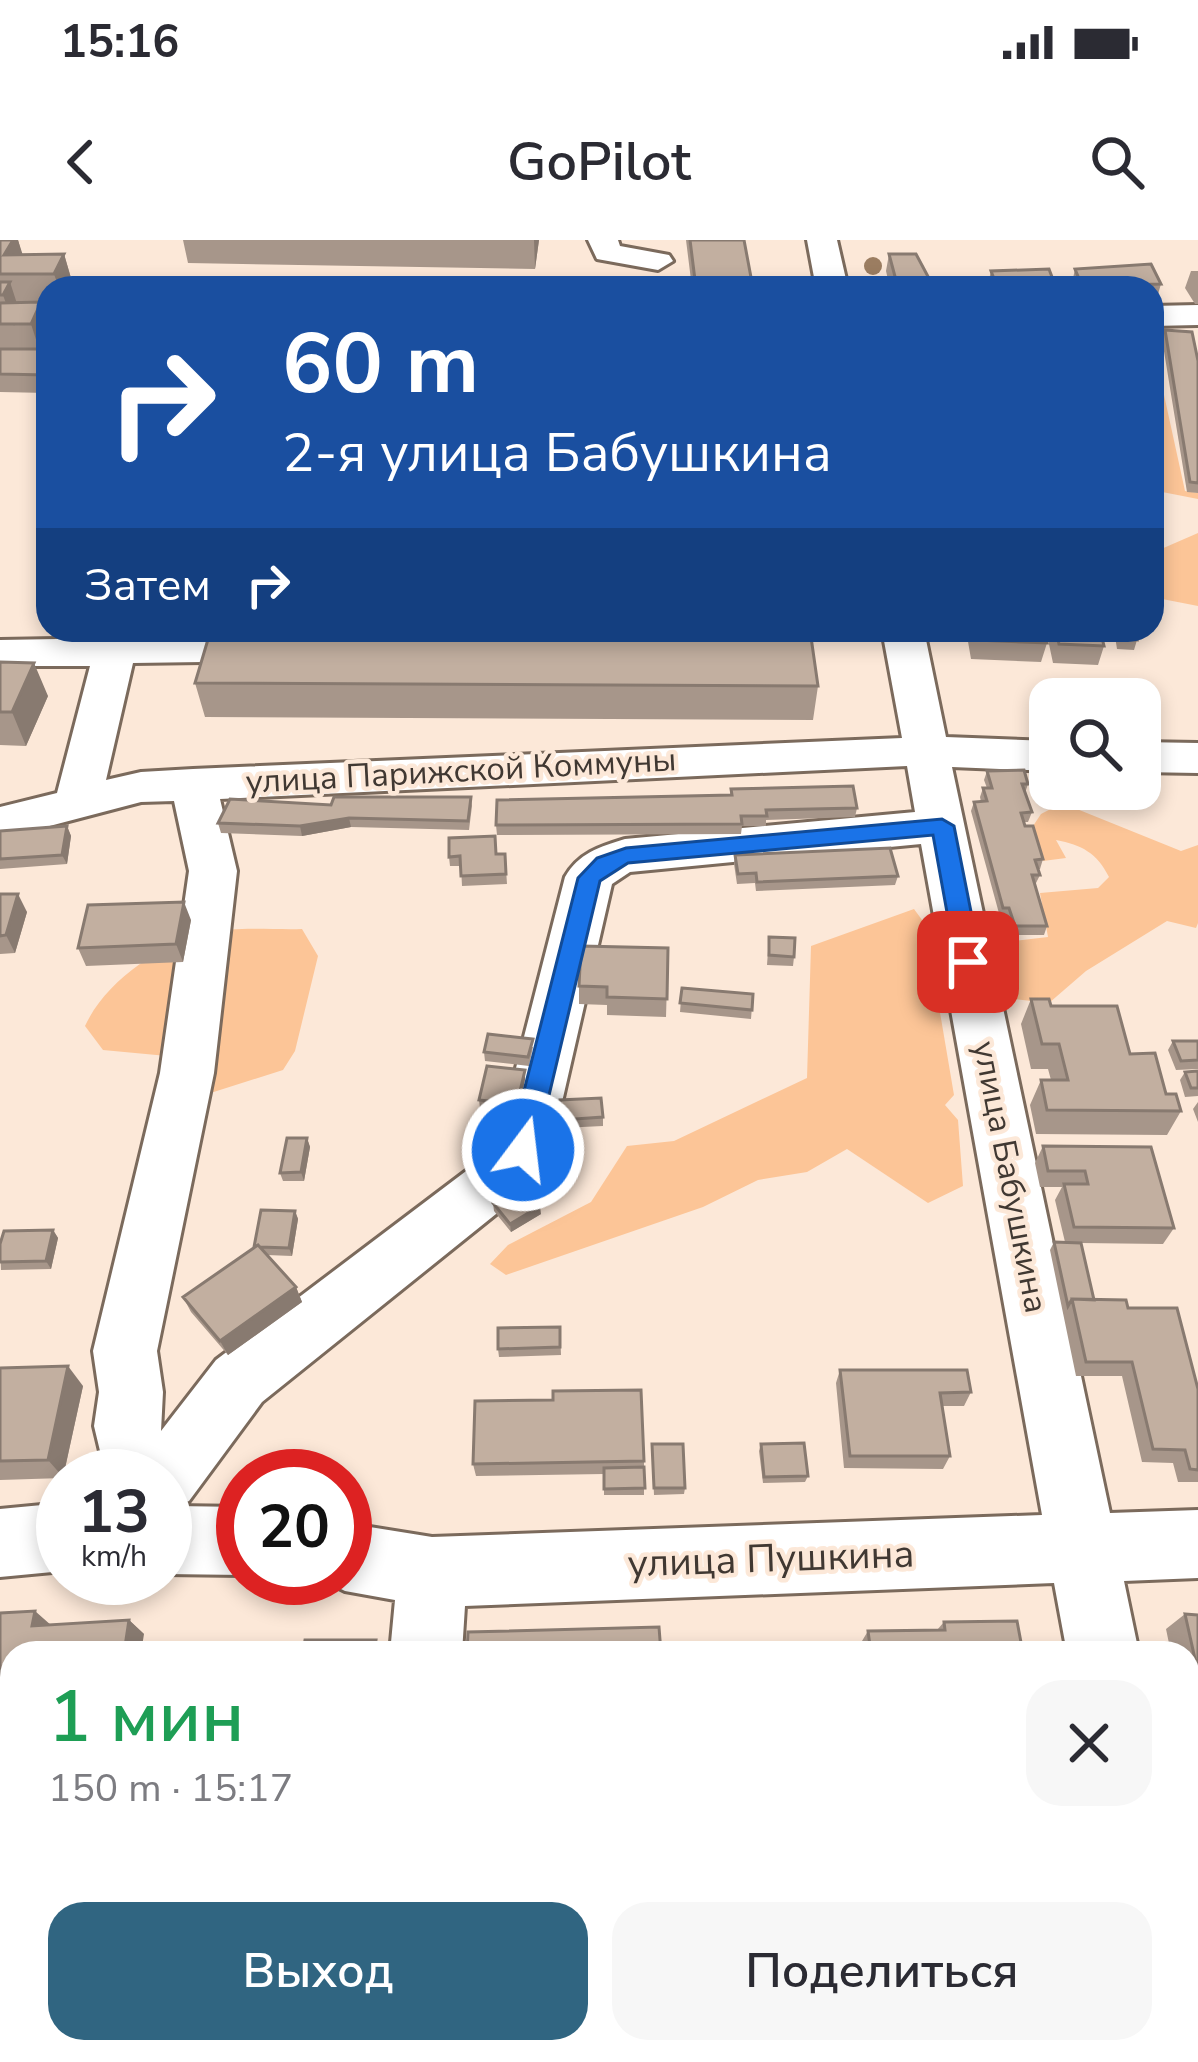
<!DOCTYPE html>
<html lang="ru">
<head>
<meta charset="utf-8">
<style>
	body { margin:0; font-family:"Nunito Sans",sans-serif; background:#f7f7f7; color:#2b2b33; height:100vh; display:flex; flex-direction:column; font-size:45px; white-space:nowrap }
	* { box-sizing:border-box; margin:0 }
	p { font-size:39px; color:#7c7c81 }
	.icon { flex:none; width:66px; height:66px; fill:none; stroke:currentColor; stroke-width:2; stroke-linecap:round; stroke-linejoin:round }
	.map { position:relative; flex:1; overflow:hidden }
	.panel { position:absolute; left:0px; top:1401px; width:1200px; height:423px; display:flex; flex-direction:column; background:#fff; border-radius:36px 36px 0 0; box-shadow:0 6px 18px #0003 }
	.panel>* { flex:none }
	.top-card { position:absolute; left:36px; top:36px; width:1128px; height:366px; border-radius:36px; box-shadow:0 6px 18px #0003; background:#1a4fa0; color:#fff; overflow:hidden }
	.fabs { position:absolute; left:1029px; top:438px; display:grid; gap:24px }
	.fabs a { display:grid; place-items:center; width:132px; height:132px; border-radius:24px; background:#fff; box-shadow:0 6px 18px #0003; font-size:60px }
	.speed { position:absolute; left:36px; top:1209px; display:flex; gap:24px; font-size:60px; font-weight:700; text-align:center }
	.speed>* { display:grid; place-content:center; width:156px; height:156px; border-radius:50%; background:#fff; box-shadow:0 6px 18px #0003; line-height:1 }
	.speed small { font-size:30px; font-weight:400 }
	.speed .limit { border:18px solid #d22; background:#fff; color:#111 }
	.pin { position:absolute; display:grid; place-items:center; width:102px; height:102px; color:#fff; margin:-51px; border-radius:24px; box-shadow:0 6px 18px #0006 }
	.me { position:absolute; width:132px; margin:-66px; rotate:15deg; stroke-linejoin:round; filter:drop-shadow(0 0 9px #0008) }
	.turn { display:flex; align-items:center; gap:42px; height:252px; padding:0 48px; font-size:54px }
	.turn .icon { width:156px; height:156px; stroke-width:2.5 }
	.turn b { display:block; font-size:84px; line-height:102px }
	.then { display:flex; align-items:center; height:114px; padding:0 48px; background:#0003; gap:24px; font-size:45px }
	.round { display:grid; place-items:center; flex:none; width:126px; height:126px; border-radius:36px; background:#f7f7f7 }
	.headline { display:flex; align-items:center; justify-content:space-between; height:204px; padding:0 48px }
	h1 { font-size:72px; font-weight:600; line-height:90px; color:#1e9e55 }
	.cta { display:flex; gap:24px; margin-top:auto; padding:24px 48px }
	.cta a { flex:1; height:138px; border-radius:36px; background:#306581; color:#fff; font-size:48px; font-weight:600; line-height:138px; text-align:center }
	.cta a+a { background:#f7f7f7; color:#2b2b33 }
	.status { display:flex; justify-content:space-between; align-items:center; height:84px; padding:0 60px; background:#fff; direction:ltr }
	.status svg { height:33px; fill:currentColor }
	header { display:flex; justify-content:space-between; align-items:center; height:156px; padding:0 48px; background:#fff; font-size:54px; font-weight:600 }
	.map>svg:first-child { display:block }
</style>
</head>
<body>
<div class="status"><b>15:16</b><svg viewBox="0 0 49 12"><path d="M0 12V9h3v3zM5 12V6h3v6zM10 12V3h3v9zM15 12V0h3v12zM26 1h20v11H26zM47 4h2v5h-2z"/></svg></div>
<header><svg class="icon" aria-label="back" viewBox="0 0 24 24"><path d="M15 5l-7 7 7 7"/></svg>GoPilot<svg class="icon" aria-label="search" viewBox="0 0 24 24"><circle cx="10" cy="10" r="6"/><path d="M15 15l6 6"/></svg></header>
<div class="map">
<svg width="1198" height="1822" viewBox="0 0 1198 1822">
	<rect width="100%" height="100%" fill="#fce8d8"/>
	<!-- green -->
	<path fill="#fcc597" d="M1152,95L1160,101L1154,109L1185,251L1198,253V259L1152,250Z
		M1198,293V366L1152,357V313Z
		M1062,563L1181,611L1198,605V683L1196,688L1167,681L1086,731L1049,763L1014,759L1006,702L1048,697L1040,653L1098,648L1109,637C1097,613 1082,605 1056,600L1066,618L1043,621L1031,589L1041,574Z
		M914,669L925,684L954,855L945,865L958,880L963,946L928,963L847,909L807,932L758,940L703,967L506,1035L490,1024L508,1005L591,962L627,906L674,901L807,838L811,706Z
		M302,689L318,716L295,811L283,830L198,857L167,816L103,810L85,786C106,741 158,705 208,693C236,686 272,690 302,689Z"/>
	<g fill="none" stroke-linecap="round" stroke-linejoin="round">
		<defs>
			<path id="minor" d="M588,0H618L620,6L669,15L673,21L658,30L597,19Z
				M807,0H837L848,48H816Z
				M1198,65V85L1152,86V66Z
				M882,390H924L946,497L1050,501V531L952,527L1110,1273L1198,1270V1338L1124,1341L1139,1413H1067L1054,1343L465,1366L462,1413H390L395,1360L345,1351L319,1338H345V1283L432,1297L1042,1275L921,604L630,632L612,644L551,910L526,950L262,1162L189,1261L175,1266L243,1267V1335L165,1334V1236H106L94,1186L99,1152L93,1111L160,833L189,631L174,561L141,562L0,599V567L57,553L90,426H0V400L280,395L295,399L301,408L295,417L280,421L133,423L106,540L141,532L193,529L902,498ZM907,526L915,572L625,599C599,607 579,613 565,637L497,902L486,916L216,1120L161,1191L163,1152L157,1111L214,833L237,631L220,559Z
				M1140,502L1198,503V533L1140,532Z
				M63,1263V1331L0,1337V1269Z
				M1188,1767L1198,1771V1822H1149L1147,1812H1188Z
				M356,1812H440L439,1822H355Z"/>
		</defs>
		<!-- minor casing -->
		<use href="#minor" stroke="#7b6a5c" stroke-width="6"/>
		<!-- minor -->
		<use href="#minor" fill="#fff" fill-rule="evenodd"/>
	</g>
	<!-- trees -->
	<circle fill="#9b7d61" cx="873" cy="26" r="9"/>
	<!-- wall -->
	<path fill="#a7968a" d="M0,0H18L22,15L64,14L73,45L71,48H48V65H42L48,83V101L44,109H48V153L0,152Z
		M183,0H539L535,29L188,23Z
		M686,0H744L753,48H692Z
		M889,14L932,44L931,48H890L886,31Z
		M1075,29L1161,44L1156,61H1152V48H1071Z
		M991,31L1055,45L1054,48H987Z
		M1191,31H1198V64H1195L1185,48Z
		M1165,90L1198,121V253L1187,252L1162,99Z
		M729,390H810L818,446L813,480L205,477L195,443L729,398Z
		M966,390H1044L1047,403L1041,422L971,419Z
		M1046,390H1100L1104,406L1098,425L1053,423Z
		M1114,390H1135L1137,400L1134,410L1117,409Z
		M0,422L48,456L26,506L0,505Z
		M987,531L1028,544L1025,553L1032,572L1028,582H1024L1043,619L1040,629H1038L1040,635L1035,645L1047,686L1044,695H1011L1006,677H1000L971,571L974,562H981L980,557L983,548H987L984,540Z
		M731,549L857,568L855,577L766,580V586H742L741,594L497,595L496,585L730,555Z
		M471,557L472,566L469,590L351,587L302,596L221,593L218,583L331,565Z
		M67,586L71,596L67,624L0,629V591Z
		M505,614L507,644L462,646L461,626H450L449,617Z
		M735,615L898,636L895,645L756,651L755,643L737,644L734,624Z
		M0,654L27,672L15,713L0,714Z
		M191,680L183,722L86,726L78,708Z
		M769,697L794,717L793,726L767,725Z
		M668,708L666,777L607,775V765L579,764V746Z
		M682,748L753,754L751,779L680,772Z
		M1031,759L1051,766L1130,814L1181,871L1167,895L1036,894L1030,865L1041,840H1051L1048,829H1031L1021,784Z
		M1173,801H1198V829L1176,830L1168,810Z
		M533,807L529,826L485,821L484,812Z
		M525,830V839L518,873L480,868L479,860Z
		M1198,831V856L1185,857L1180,840L1185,832Z
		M560,860L603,877V886L561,888Z
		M1198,862V882L1193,869Z
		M307,898L310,907L304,941H283L280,933Z
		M1043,906L1151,907L1174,988L1163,1004L1081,1003L1094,1060L1128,1068L1198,1149V1242H1178L1173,1223L1142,1222L1122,1136H1076L1050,1010L1054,1002H1065L1055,960L1062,947H1040L1035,923Z
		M493,963L541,974L511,992L494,971Z
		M295,971L298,979L292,1016L267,1015L296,1047L302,1062L228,1115L191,1072L183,1057L255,1008Z
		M53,990L58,998L51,1029L1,1030L0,1004Z
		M560,1087L561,1115L499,1117L498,1109Z
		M0,1128L83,1146L63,1238L0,1240Z
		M840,1130L971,1152L964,1166H943L950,1216L943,1229L844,1228L836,1143Z
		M761,1204L808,1236L805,1242L763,1243L759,1211Z
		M652,1211L685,1248L684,1254L654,1255Z
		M644,1221V1255H604V1234L476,1236L473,1224Z
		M0,1373L51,1385L129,1380L144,1394L12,1413V1571L0,1572Z
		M1185,1374L1198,1375V1546H1188V1501H1192L1188,1483V1413H1171L1166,1389Z
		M944,1382L1023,1413H864L862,1401L868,1391L937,1390Z"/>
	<!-- shaded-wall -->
	<path fill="#887a70" d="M13,0H18L26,25L4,15Z
		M534,0H539L535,29Z
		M64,14L73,45L71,48H59L54,34Z
		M10,42L20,73L14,86L3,55Z
		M41,62L48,83V101L41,115L31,84Z
		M34,423L48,456L26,506L12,472Z
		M349,578L351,587L302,596L300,586Z
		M67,586L71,596L67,624L62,615Z
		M18,654L27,672L15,713L6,695Z
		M184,662L191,680L183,722L176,704Z
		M525,830V839L518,873L517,864Z
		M307,898L310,907L304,941L301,932Z
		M540,966L541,974L511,992L510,984Z
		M295,971L298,979L292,1016L289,1008Z
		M53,990L58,998L51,1029L46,1021Z
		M296,1047L302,1062L228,1115L220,1101Z
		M68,1126L83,1146L63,1237L48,1220Z
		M35,1371L52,1386H32Z
		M129,1380L144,1394L141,1413H124Z
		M12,1480V1568L0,1563V1547Z
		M62,1812H82L81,1822H61Z"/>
	<!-- building -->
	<path fill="#c2afa0" stroke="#887a70" stroke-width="3" d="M0,0H13L4,15L64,14L54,34H0Z
		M690,0H744L753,48H696Z
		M889,14H916L932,44H897Z
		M1151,24L1161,44L1082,46L1075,29Z
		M1049,29L1055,45L996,44L991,31Z
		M0,42H10L3,55H0Z
		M41,62L31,84H0V63Z
		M1165,90L1192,92L1198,121V243L1190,242Z
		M0,109H48V132L47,135L0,134Z
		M735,390H810L818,446L195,443L209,396L736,398Z
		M974,390H1044L1047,403L976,400Z
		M1056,390H1100L1104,406L1059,404Z
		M1118,390H1135L1137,400L1121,399Z
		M0,422L34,423L12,472H0Z
		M1024,530L1028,544H1022L1032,572L1021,573L1025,586H1033L1043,619L1035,620L1040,635H1032L1047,686H1015L1009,668H1003L974,562L987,561L983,548H992L987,531Z
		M853,546L857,568L766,570L767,576H741L742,584L496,585L497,560L732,555L731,549Z
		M334,557H471L468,581L349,578L300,586L218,583L230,559L331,565Z
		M67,586L62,615L0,619V591Z
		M495,596L496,614H505L506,634L461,636L460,616L449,617V598Z
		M890,608L898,636L757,642L756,633L738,634L735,615Z
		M0,654H18L6,695L0,696Z
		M184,662L176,704L78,708L88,665Z
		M769,697L795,698L794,717L769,715Z
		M581,706L668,708L667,759L607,757V747L579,746Z
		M682,748L753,754L752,770L680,763Z
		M1031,759H1049L1051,766H1117L1130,814L1155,813L1166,854H1176L1181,871L1047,870L1041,840H1068L1059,804H1042Z
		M488,794L533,799L528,817L484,812Z
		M1173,801H1198V820L1181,821Z
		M487,826L525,830L517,864L479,860Z
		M1198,831V848H1191L1185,832Z
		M601,858L603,877L561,880L560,860Z
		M287,898H307L301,932L280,933Z
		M1043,906L1151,907L1174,988L1074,987L1064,944H1088L1085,931H1048Z
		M523,946L540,966L510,984L493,963Z
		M261,970L295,971L289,1008L260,1007L258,1005L254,1007Z
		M53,990L46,1021L0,1022V1004L4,991Z
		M1054,1002L1081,1003L1094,1060L1072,1059L1068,1066Z
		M258,1005L296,1047L220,1101L183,1057Z
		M1072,1059L1126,1060L1128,1068H1177L1198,1149V1230L1190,1229L1185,1210L1153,1209L1132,1122H1086Z
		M560,1087V1107L498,1109V1088Z
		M68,1126L48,1220L0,1221V1128Z
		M840,1130H967L971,1152L940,1153L950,1216H850Z
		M641,1150L644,1221L473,1224L475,1161L553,1160V1151Z
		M804,1203L808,1236L764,1237L761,1204Z
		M652,1204H683L685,1248H654Z
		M644,1227L645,1248L604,1249V1228Z
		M35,1371L32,1386L129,1380L124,1413H12V1480L0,1547V1373Z
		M1185,1374L1198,1375V1457H1188V1419H1195Z
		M1017,1381L1023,1413H871L868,1391L945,1390L944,1382Z
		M659,1387L661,1413H467L468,1392Z
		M305,1400H376L374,1413H303Z
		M1188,1501H1198V1536H1195Z
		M12,1762V1812H62L61,1822H0V1763Z
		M748,1816L749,1822H668L667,1820Z"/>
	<!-- route -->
	<path fill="#1a73e8" stroke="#114b97" stroke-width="3" d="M942,579L954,586L981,722L968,731L956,722L933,595L628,623L600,641L536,910L532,918H513L509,910L578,638L597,618L626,608Z"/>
	<g text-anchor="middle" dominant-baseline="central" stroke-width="9" stroke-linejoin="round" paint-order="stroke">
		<!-- street labels -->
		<g font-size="33" fill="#403832" stroke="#fce8d8">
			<text transform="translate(461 531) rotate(-3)">улица Парижской Коммуны</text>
			<text transform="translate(1010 937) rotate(79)">улица Бабушкина</text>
		</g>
		<!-- near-street labels -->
		<g font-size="39" fill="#403832" stroke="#fce8d8">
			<text transform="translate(771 1319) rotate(-2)">улица Пушкина</text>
		</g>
	</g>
</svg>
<div class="fabs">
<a><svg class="icon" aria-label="search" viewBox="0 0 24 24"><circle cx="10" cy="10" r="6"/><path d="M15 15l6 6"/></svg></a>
</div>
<div class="speed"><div>13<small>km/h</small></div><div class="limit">20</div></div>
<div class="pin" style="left:968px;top:722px;background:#d93025"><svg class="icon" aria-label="arrive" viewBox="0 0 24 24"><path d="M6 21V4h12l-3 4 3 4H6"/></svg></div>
<svg class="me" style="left:523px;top:910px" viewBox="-20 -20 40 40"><circle r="17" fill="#1a73e8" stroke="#fff" stroke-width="3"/><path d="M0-11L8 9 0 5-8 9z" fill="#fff"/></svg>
<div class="top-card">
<div class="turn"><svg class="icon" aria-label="right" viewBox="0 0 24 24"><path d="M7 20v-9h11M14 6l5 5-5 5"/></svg><div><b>60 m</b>2-я улица Бабушкина</div></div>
<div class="then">Затем<svg class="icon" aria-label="right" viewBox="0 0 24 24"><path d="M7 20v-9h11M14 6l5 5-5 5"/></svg></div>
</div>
<section class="panel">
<div class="headline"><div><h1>1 мин</h1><p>150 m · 15:17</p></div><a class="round"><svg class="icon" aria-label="close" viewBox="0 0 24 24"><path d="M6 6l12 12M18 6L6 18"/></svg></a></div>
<div class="cta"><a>Выход</a><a>Поделиться</a></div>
</section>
</div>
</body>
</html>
